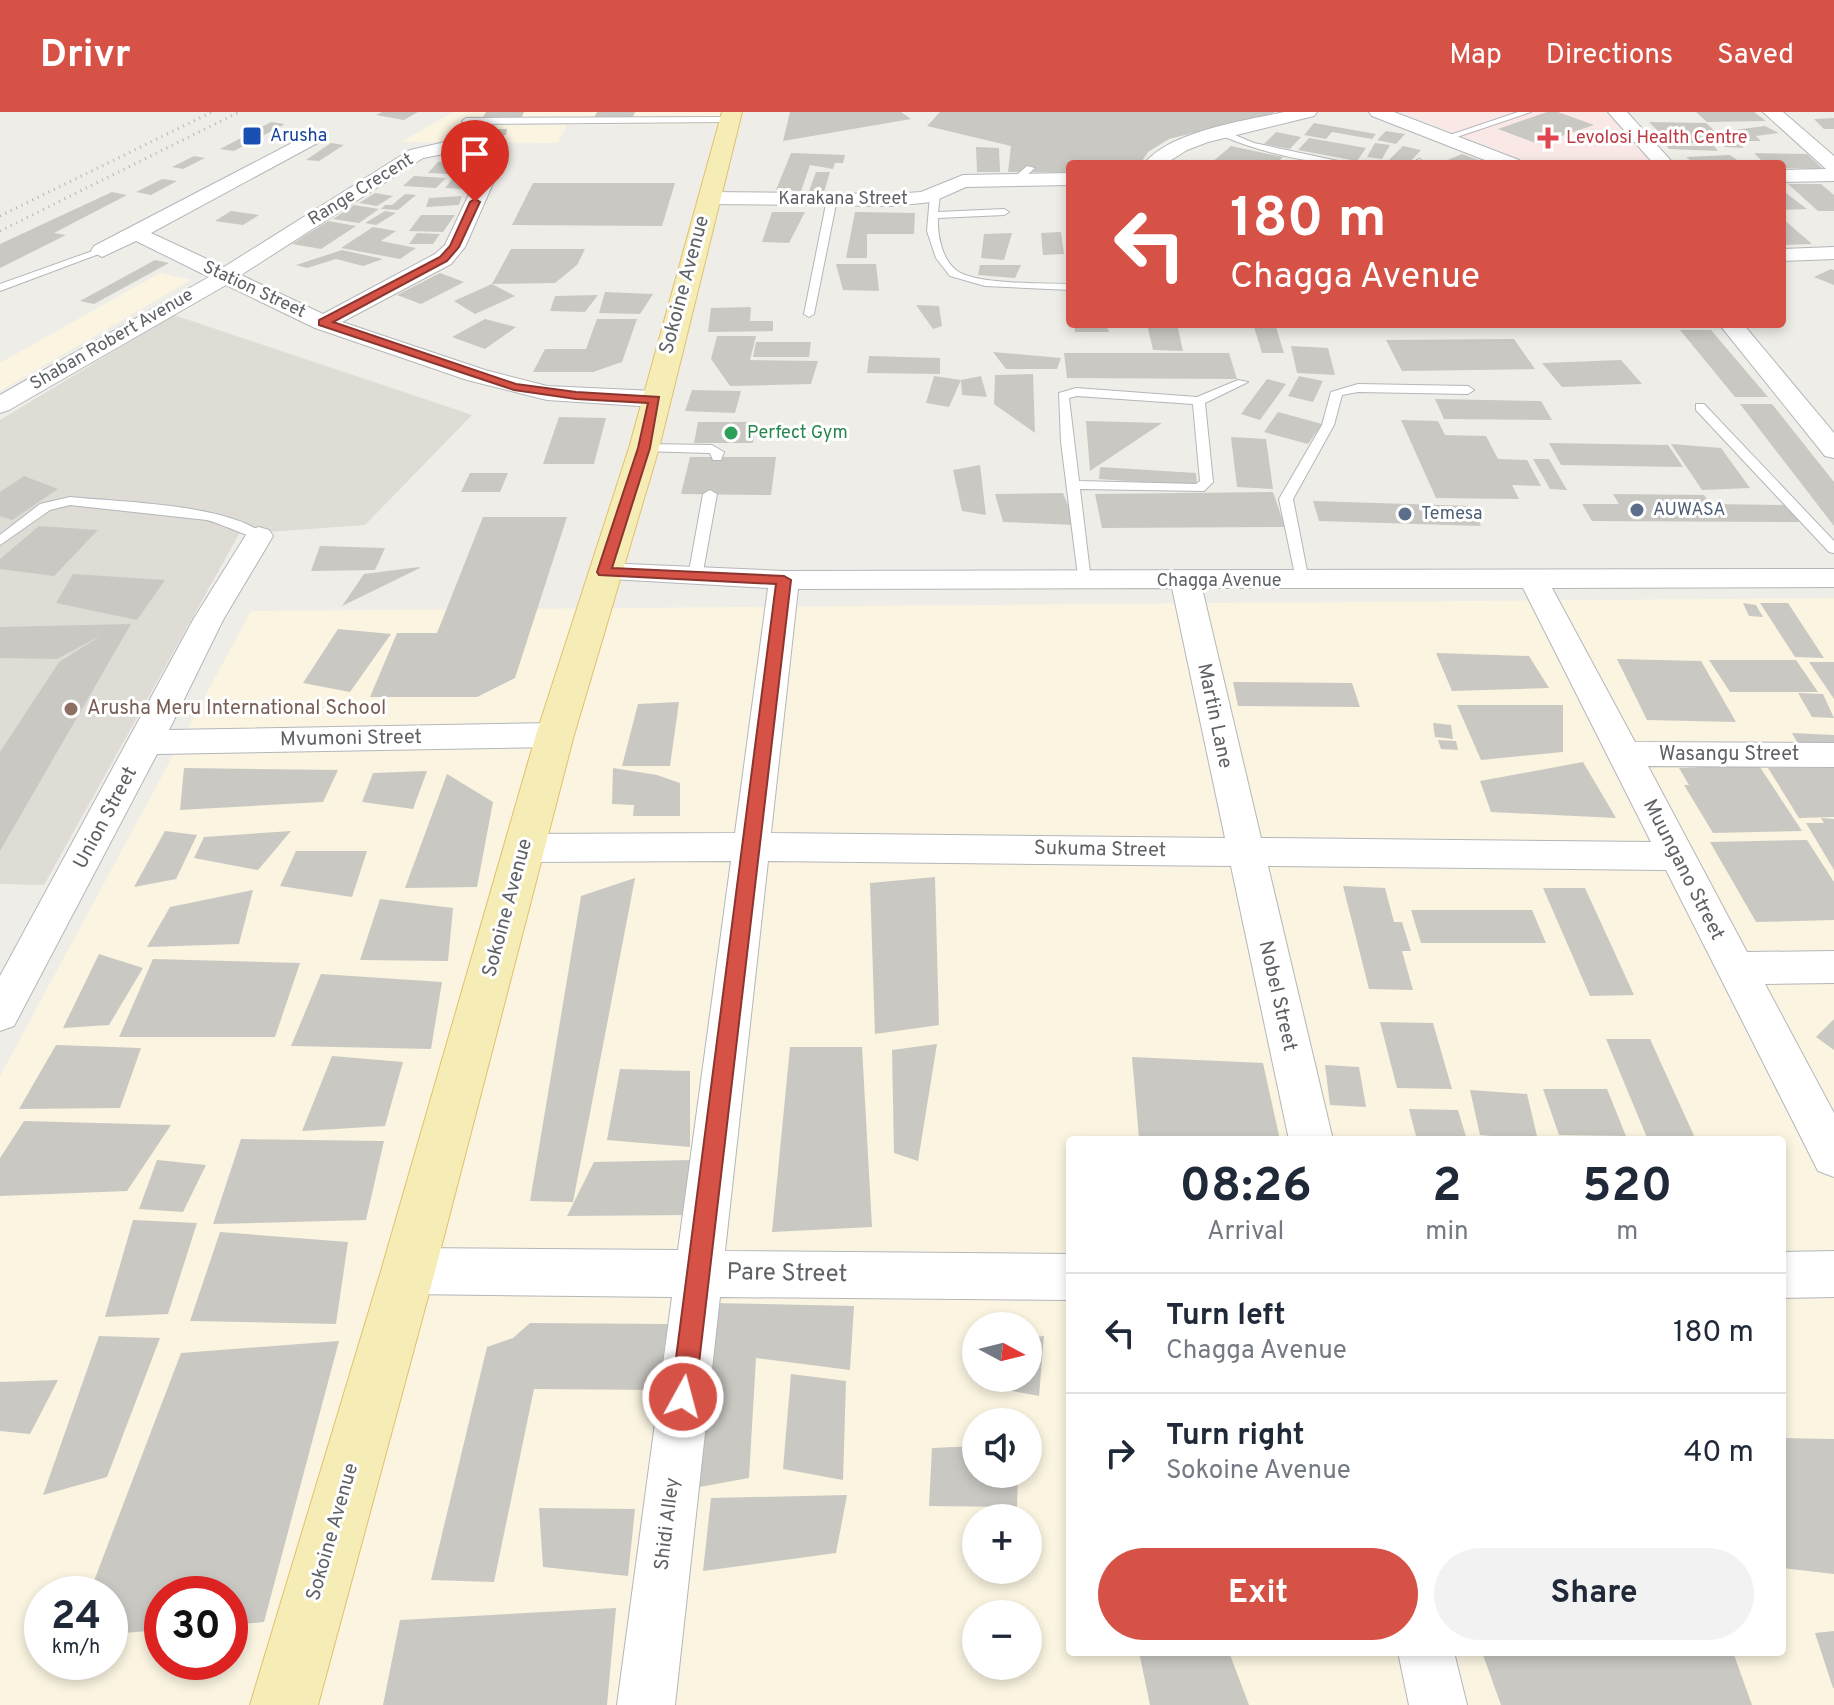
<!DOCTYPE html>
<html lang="en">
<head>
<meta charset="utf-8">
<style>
	body { margin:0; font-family:Overpass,sans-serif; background:#f2f2f3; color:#1f2937; height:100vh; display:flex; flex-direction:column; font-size:30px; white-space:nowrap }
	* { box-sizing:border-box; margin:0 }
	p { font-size:26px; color:#747a83 }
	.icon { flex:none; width:44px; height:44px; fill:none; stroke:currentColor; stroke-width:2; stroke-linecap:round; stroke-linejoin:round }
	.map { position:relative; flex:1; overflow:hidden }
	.side { position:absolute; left:1066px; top:1024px; width:720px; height:520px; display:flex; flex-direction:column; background:#fff; border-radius:8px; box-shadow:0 4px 12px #0003 }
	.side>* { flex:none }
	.hud { position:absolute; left:1066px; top:48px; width:720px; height:168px; border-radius:8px; box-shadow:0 4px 12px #0003; background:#d65246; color:#fff; overflow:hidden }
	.needle { width:52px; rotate:97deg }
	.buttons { position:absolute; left:962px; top:1200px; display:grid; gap:16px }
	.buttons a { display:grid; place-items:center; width:80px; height:80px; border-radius:50%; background:#fff; box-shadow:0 4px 12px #0003; font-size:40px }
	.speed { position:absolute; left:24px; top:1464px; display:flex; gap:16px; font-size:40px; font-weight:700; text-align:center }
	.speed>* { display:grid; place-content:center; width:104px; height:104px; border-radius:50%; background:#fff; box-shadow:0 4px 12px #0003; line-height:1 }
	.speed small { font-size:20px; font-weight:400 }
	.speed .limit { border:12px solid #d22; background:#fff; color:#111 }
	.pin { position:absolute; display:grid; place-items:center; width:68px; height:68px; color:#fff; margin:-82px -34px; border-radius:50% 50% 50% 0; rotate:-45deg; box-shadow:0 0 8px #0007 }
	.pin .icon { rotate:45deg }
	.me { position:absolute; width:88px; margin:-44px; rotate:7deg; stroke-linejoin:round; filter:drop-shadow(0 0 6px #0008) }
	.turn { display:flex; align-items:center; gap:28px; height:168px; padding:0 32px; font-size:36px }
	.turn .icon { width:104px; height:104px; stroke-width:2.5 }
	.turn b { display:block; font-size:56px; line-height:68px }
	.eta { display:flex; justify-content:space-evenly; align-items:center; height:136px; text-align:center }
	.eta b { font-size:48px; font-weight:700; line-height:56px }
	.primary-button { display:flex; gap:16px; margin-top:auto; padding:16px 32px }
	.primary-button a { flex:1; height:92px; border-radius:48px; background:#d65246; color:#fff; font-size:32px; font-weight:700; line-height:92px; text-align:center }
	.primary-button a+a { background:#f2f2f3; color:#1f2937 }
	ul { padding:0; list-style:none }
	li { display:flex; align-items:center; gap:24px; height:120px; padding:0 32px; border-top:2px solid #e0e1e3 }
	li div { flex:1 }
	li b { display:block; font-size:30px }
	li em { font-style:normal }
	header { display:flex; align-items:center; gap:48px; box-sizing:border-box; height:112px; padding:0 40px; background:#d65246; color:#fff }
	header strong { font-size:38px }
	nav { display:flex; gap:44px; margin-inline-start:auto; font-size:28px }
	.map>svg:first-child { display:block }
</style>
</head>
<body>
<header>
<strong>Drivr</strong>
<nav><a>Map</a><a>Directions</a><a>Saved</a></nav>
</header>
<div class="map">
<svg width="1834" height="1593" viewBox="0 0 1834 1593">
	<rect width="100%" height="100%" fill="#efede7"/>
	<!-- commercial -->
	<path fill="#faf4e1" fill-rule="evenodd" d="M453,0H728L725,12L567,13L558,31L401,30Z
		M160,161L191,168L0,279V251Z
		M1834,486V1593H0V964L251,499ZM1070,1028H1782V1540H1070ZM976,1214H1028V1266H976ZM976,1310H1028V1362H976ZM976,1406H1028V1458H976ZM42,1482H110V1550H42ZM162,1482H230V1550H162ZM976,1502H1028V1554H976Z"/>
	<!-- education -->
	<path fill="#dedcd5" d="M174,203L472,303L365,413L239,422L44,773L0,772V308Z"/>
	<!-- medical -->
	<path fill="#f9e8e6" d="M1402,0H1605L1654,52H1533Z"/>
	<!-- building -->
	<path fill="#cac8c3" d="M382,0H418L404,8L376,3Z
		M486,0H524L521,7L483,5Z
		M597,0H635L632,7L594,6Z
		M790,0H901L911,7L783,29Z
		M940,0H1274V1L1169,27L1148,40L1140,52H1070V60H1008L1011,34L927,14Z
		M1547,0H1558L1594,13L1538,32L1498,17Z
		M1696,0H1754L1766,9L1707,10Z
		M1834,6V17H1824L1814,7Z
		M271,10L285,12L234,39L220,37Z
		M1649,10L1706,11L1718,22L1700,23L1745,24L1734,18L1765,14L1779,21L1756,24L1761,29H1737L1744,36L1725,35L1721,31H1689L1681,22L1660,21Z
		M1314,11L1376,22L1372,27L1332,20L1326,27L1304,23Z
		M459,17H507L506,23L456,25Z
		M1386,19L1405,22L1396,32L1377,28Z
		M1276,20L1301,25L1290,37L1264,32Z
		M1309,26L1366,36L1357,49L1298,38Z
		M1661,27H1678L1684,34H1714L1718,39L1669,37Z
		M331,31L344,33L319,49L306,48Z
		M1375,31L1390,33L1382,47L1367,45Z
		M1231,34L1283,45L1276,52H1210Z
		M1403,34L1421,38L1408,52H1385Z
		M976,35L999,36L1000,60H977Z
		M791,41L845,43L843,51H835L833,57L810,53L801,79L776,78Z
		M1754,41L1807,42L1823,57L1782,56V52H1765Z
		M1462,42L1489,52L1443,50Z
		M1730,43L1743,52H1695L1686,45Z
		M194,44L205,46L183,57L172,55Z
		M438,50L476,52L467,63L428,61Z
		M816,60H830L824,80L809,79Z
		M414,64L446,66L436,76L403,74Z
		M454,65H472L464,77L445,76Z
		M162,67L177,69L151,83L136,80Z
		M533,71H675L662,114L512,113Z
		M1788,72H1821L1834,83V99H1818Z
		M1782,78L1807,97L1782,98Z
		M112,80L127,83L54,121L66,123L0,156V132Z
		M375,81L393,84L377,94L359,91Z
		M405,82L416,83L398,98L381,97L385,93H392Z
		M462,84L459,93L426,95L429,86Z
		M354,93L379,97L359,111L333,107Z
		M231,99L259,103L243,113L215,109Z
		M385,99L396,101L376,113L365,111Z
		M772,100H805L789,131L762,130Z
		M855,100L915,101L914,122H867V146H846Z
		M421,103H455L443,120L409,119Z
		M1782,106L1812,132L1782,133Z
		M328,109L356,114L321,137L292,132Z
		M373,115L396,119L381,129L416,136L400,147L341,136Z
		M1061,120L1064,142L1043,143L1041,121Z
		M417,121L440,122L433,132H409Z
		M1012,121L1004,148L981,146L984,122Z
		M511,137H585L577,153L555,171L492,172L515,184L475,202L454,189L492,172Z
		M342,138L383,147L363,154L336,147L307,156L296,153Z
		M155,148L169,151L94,192L80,189Z
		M836,152H876L879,179L843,178Z
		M980,153H1021L1015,166L978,163Z
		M1831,157L1834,158V173L1814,165Z
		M440,161L464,170L421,192L397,183Z
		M605,180L653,182L640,202L599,201Z
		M598,183L585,200L550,199L555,184Z
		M916,193L939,194L942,214L933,217Z
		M751,195L750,209H773V219L708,220L711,196Z
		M485,207L516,215L485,237L452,225Z
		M597,207H637L622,250L593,260H533L545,237H586Z
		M1074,212H1106L1109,220H1075Z
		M1147,212H1177L1183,239L1153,238Z
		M1234,212H1275L1284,241H1262L1254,215H1234Z
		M1680,218H1711L1768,285H1735Z
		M717,224H756L750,248L818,249L811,272L730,274L711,247Z
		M1514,227L1535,257L1402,259L1386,228Z
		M756,230H811L809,245H753Z
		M1291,234L1328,236L1335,263L1297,261Z
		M993,240L1061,246L1057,257H1006Z
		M1064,241H1229L1237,267L1067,266Z
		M869,244L940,246V262L867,261Z
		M1621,248L1642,272L1562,275L1542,251Z
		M1033,262L1035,321L994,292L995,263Z
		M934,264L961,268L981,264L987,285L962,283L961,268L949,295L926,291Z
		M1299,264L1323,269L1313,290L1288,284Z
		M1267,267L1286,272L1260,308L1241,302Z
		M692,278L741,279L735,301L685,299Z
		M1435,287L1541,289L1552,308L1444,307Z
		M1740,292H1772L1834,370V414Z
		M1278,300L1322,312L1308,332L1264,320Z
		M559,305L606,306L594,352H543Z
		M1401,308L1438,309L1445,323L1486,324L1498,347L1527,348L1541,374L1512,373L1519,387L1436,386Z
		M1086,309L1162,311L1090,359Z
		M698,310H756L753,331H694Z
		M1231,325L1266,327L1273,377L1237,375Z
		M1549,331L1668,333L1683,355L1561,353Z
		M1671,332L1721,336L1750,376L1702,378Z
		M690,345H776L771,383L681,382Z
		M1533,347H1549L1567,378L1550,377Z
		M980,353L984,387L986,403L962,399L953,358Z
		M1100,355L1196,361L1197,374L1099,367Z
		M470,361H508L500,380H461Z
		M24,364L58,377L12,408L0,404V380Z
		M1273,380L1285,415L1102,416L1095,382Z
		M1063,381L1076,413L1003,410L995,382Z
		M1613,382L1704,383L1711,392L1788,393L1802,410L1592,409L1582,392H1619Z
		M1313,389L1472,394L1481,414L1319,409Z
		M483,405H567L515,566L477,585H370L397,521H437Z
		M39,414L98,418L54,464L0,457V447Z
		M320,434L385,436L375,458L311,459Z
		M419,455L420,456L342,494L364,462Z
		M73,462L165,468L137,508L56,491Z
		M1743,491L1756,493L1763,505L1749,504Z
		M1760,491H1788L1824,546L1795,545Z
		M131,512L0,739V640L59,550L102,523L57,547L0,546V515Z
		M338,517L391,522L350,580L303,571Z
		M1436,541L1529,544L1549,576L1452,579Z
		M1617,547L1701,549L1736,610L1647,608Z
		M1709,548H1796L1818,580H1730Z
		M1809,550H1834V587Z
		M1233,570L1352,571L1360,595L1238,594Z
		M1798,581L1823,582L1834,606L1812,605Z
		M679,590L670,654H622L638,592Z
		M1457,593H1563V640L1481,648Z
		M1433,611L1451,613L1453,627L1435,625Z
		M1792,621L1834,623V631L1797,630Z
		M1438,628L1456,629L1458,638L1441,637Z
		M1756,649L1802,719L1713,721L1684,673H1689L1679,656L1702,655L1699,651Z
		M1583,650L1616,706L1491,700L1480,669Z
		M184,656L338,658L323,690L180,698Z
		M613,656L657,663L680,671V704H633L634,693L612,692Z
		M1768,656H1834V705L1799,706Z
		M427,659L413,697L362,690L373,661Z
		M447,662L493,690L477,775L405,776Z
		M1821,706L1834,707V758L1806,711H1824Z
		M165,719L197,723L176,767L134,775Z
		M291,719L258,758L194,746L204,725Z
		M1807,728L1834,770V808L1756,810L1710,730Z
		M296,739H367L352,785L280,774Z
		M935,765L939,913L875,922L870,771Z
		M635,766L573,1090L530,1089L581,784Z
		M1343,774L1385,776L1394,810H1402L1411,839H1402L1413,878L1369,877Z
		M1543,776H1585L1634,883L1590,884Z
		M253,778L239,832L147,835L170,795Z
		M380,787L453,796L448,849L360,848Z
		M1411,798H1532L1546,831H1421Z
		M99,842L143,856L109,913L63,916Z
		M153,847L300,851L275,925H119Z
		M321,862L442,870L431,937L291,934Z
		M1834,907V938L1816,925Z
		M1380,910L1433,911L1452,977L1397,976Z
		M1606,927H1650L1696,1028H1648Z
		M937,932L918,1049L894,1041L892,938Z
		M56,933L141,936L120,996L19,997Z
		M790,935H862L872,1115L772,1120Z
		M332,944L403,950L385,1014L302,1019Z
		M1132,945L1263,951L1280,1028L1139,1026Z
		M1325,953L1359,955L1366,995L1330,993Z
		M620,957L690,959V1035L607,1028Z
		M1543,977H1607L1626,1024L1559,1023Z
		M1470,978L1527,982L1538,1028L1480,1023Z
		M1409,997L1458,998L1467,1028H1417Z
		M24,1009L171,1013L127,1079L0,1084V1046Z
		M241,1027L384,1029L366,1108L213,1112Z
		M157,1048L206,1053L183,1100L139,1097Z
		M692,1048L687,1103L567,1104L594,1050Z
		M133,1108L197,1111L168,1202L105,1205Z
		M220,1120L348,1130L336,1212L190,1209Z
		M713,1191L854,1194L850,1258L756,1246L749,1366L694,1376Z
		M530,1211L668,1212L658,1278L534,1277L494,1470L431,1468L487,1235L513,1226Z
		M99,1224L160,1226L107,1365L43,1383Z
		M1044,1224L1039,1284L980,1273L981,1266H1028V1226Z
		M339,1229L264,1510L230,1513V1482H162V1518L110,1522V1482H89L181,1241Z
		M791,1262L846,1269L843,1368L783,1357Z
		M58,1268L30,1322L0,1319V1270Z
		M1782,1326L1834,1327V1462L1782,1456Z
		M976,1334V1362H1018L1017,1395L929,1394L932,1336Z
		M847,1383L836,1441L703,1459L711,1386Z
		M539,1396L635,1397L628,1464L543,1455Z
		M616,1496L607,1593H383L400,1508Z
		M1834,1519V1576H1833L1815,1521Z
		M1139,1540H1229L1249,1593H1150Z
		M1482,1540H1733L1752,1593H1501Z"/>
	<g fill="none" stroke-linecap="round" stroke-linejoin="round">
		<defs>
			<path id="service" d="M1518,0H1531L1448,28L1441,26Z
				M730,5L733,10L466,12L462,9L466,6Z
				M1223,18L1254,31L1352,52C1308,52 1260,40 1220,23Z
				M1420,47L1424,52H1414L1417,48Z
				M1027,54L1035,56L1019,70H1013V66Z
				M935,80L940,83L938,100L1004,97L1009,100L1004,103L938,106C937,123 942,147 956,158C974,173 1045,171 1070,172V178L985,174L950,164L936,146L927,119L930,83Z
				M832,84L837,87L814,202L809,205L804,202L827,87Z
				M98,137L107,139L0,179V172Z
				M1238,268L1248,270L1205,291L1213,370L1204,379L1080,377L1091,469L1089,472H1079L1061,330L1059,281L1076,276L1197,285ZM1077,284L1193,292L1200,369L1196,372L1079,369L1069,286Z
				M1358,272L1468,274L1474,278L1468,282L1358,280L1342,283L1334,313L1293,387L1309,469L1307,472H1297L1279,387L1322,313L1331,280Z
				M1696,292H1704L1834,429V441L1829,440L1696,298Z
				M644,332L712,333L724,340L721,348H713L710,341L640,339L638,336Z
				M710,378L717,382L702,465L695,469L688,465L703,382Z
				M70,385C119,390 231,392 266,424L264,427C253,428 223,412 207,408L70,393L50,398L0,433V423L40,392Z"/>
			<path id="minor" d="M1284,0H1317L1314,4L1208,30L1187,38L1165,52H1144C1170,19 1244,9 1284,0Z
				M1369,0H1394L1519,48L1522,52H1495L1372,4Z
				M1608,0H1627L1674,52H1654Z
				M1763,0H1783L1834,44V69L1782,70V58L1826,57Z
				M317,18L326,24L323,28L151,121L224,155L410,38L454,28L501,35L505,44L465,135L451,152L342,210L485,258L547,274L655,279L664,282L668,287L664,292L655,295L547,288L467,268L315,216L226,173L9,298L0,301V283L209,165L136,129L102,145L91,139L94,134ZM454,40L487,44L445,133L435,142L323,202L241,163L423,46Z
				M1070,61V73L966,75L932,90L893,94L708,92L698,86L708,80L893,82L921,80L963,63Z
				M1834,135V147L1782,149V137Z
				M1719,212H1743L1834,321V346L1825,344Z
				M259,415L269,418L273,424L223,508L169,618L555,611L567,615L572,623L567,631L555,635L157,642L14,914L0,919V864L193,508L249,418Z
				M604,451L784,459L1834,457V475L1552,476L1635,630L1834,631V655L1648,654L1747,840L1834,839V871L1765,872L1834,1001V1065L1818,1059L1666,758L1268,754L1333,1028H1289L1231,754L768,749L725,1139L1070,1142V1188L720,1185L675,1593H617L672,1185L408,1182L391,1175L384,1159L391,1143L408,1136L678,1138L731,749L524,750L511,746L506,736L511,726L524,722L735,721L768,476L594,466L589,460L594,454ZM1172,476L1225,726L771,721L798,477ZM1202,476H1523L1651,730L1261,726Z
				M1834,1139V1185L1782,1186V1140Z
				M1398,1540H1454L1467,1593H1409Z"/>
			<path id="primary" d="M722,0H742L659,336L574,623L435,1159L318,1593H250L381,1159L536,623L629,336Z"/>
		</defs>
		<!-- service casing -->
		<use href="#service" stroke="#b4b6ba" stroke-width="2"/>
		<!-- minor casing -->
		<use href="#minor" stroke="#b4b6ba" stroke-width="2"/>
		<!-- primary casing -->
		<use href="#primary" stroke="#e1c16d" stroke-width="2"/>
		<!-- service -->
		<use href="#service" fill="#fff" fill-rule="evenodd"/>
		<!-- minor -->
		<use href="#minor" fill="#fff" fill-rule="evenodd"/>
		<!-- primary -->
		<use href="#primary" fill="#f6ecb5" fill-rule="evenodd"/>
		<!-- rail -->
		<path stroke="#b4b5b5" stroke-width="3" stroke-dasharray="1 5" stroke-linecap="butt" d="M0,104L212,0
			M0,119L239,0"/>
	</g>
	<!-- route -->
	<path fill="#d65246" stroke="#8b352e" stroke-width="2" d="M475,87L480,90L459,135L447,149L333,210L516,272L576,280L659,285L650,336L612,456L784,464L791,468L695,1285L691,1293L683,1297L674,1293L671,1285L776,472L599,463L597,460L638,336L648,291L576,287L514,278L319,213V208L440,145L450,134L470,90Z"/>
	<!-- markers -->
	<rect fill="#1a4fb4" stroke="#fff" stroke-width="3" x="242" y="14" width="20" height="20" rx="4"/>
	<path fill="#e0444e" stroke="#fff" stroke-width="3" d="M1544 14h8v8h8v8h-8v8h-8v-8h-8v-8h8z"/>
	<circle fill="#2e9e5b" stroke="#fff" stroke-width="3" cx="731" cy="321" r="8"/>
	<g fill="#5c6f8a" stroke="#fff" stroke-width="3">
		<circle cx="1637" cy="398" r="8"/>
		<circle cx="1405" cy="402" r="8"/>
	</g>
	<circle fill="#8d6e63" stroke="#fff" stroke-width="3" cx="71" cy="597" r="8"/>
	<g text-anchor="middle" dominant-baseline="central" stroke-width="6" stroke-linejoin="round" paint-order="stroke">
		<!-- far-transit labels -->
		<g font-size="18" fill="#164399" stroke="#fff" text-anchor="start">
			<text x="270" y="24">Arusha</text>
		</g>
		<!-- far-health labels -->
		<g font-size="18" fill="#be3a42" stroke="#fff" text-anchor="start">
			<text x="1566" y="26">Levolosi Health Centre</text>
		</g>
		<!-- far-street labels -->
		<g font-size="18" fill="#5e6165" stroke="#fff">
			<text transform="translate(361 78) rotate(-32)">Range Crecent</text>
			<text x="843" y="87">Karakana Street</text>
			<text transform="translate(254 178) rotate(25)">Station Street</text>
			<text transform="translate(112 228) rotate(-30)">Shaban Robert Avenue</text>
			<text x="1219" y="469">Chagga Avenue</text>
		</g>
		<!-- far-leisure labels -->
		<g font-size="18" fill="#27864d" stroke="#fff" text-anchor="start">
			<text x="747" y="321">Perfect Gym</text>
		</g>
		<!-- far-service labels -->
		<g font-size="18" fill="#4e5e75" stroke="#fff" text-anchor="start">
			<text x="1653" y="398">AUWASA</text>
			<text x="1421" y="402">Temesa</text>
		</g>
		<!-- street labels -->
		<g font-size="20" fill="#5e6165" stroke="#fff">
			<text transform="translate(685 173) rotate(-75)">Sokoine Avenue</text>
			<text transform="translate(1214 604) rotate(78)">Martin Lane</text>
			<text transform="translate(351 627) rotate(-1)">Mvumoni Street</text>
			<text x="1729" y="643">Wasangu Street</text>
			<text transform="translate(106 706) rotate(-62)">Union Street</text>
			<text transform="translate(1100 738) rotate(1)">Sukuma Street</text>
			<text transform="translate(1683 758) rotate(63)">Muungano Street</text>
			<text transform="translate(508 796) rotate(-75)">Sokoine Avenue</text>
			<text transform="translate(1277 884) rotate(77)">Nobel Street</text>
			<text transform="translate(668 1412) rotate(-83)">Shidi Alley</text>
			<text transform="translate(333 1420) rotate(-74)">Sokoine Avenue</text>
		</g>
		<!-- education labels -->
		<g font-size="20" fill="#785e54" stroke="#fff" text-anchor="start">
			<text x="87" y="597">Arusha Meru International School</text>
		</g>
		<!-- near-street labels -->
		<g font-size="24" fill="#5e6165" stroke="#fff">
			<text transform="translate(787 1162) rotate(1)">Pare Street</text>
		</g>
	</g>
</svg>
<div class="buttons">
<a><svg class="needle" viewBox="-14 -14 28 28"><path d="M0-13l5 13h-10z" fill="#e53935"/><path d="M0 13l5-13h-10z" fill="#747a83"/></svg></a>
<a><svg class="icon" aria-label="sound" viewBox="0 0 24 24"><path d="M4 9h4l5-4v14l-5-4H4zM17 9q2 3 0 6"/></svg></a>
<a>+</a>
<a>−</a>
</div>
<div class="speed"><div>24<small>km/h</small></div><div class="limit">30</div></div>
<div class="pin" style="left:475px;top:90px;background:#d93025"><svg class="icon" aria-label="arrive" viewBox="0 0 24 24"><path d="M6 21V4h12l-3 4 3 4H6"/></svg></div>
<svg class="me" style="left:683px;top:1285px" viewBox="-20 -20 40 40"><circle r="17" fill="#d65246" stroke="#fff" stroke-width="3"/><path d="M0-11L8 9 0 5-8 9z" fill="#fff"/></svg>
<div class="hud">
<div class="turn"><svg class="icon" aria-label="left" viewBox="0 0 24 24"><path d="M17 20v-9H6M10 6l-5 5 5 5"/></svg><div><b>180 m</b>Chagga Avenue</div></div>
</div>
<section class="side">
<div class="eta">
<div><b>08:26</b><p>Arrival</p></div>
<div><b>2</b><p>min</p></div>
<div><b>520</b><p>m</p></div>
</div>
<ul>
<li><svg class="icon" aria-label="left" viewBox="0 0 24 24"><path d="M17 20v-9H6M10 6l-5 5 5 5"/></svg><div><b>Turn left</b><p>Chagga Avenue</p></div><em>180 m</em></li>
<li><svg class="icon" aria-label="right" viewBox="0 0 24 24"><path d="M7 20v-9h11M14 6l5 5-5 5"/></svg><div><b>Turn right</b><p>Sokoine Avenue</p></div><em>40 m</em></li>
</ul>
<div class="primary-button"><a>Exit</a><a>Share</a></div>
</section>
</div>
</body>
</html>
